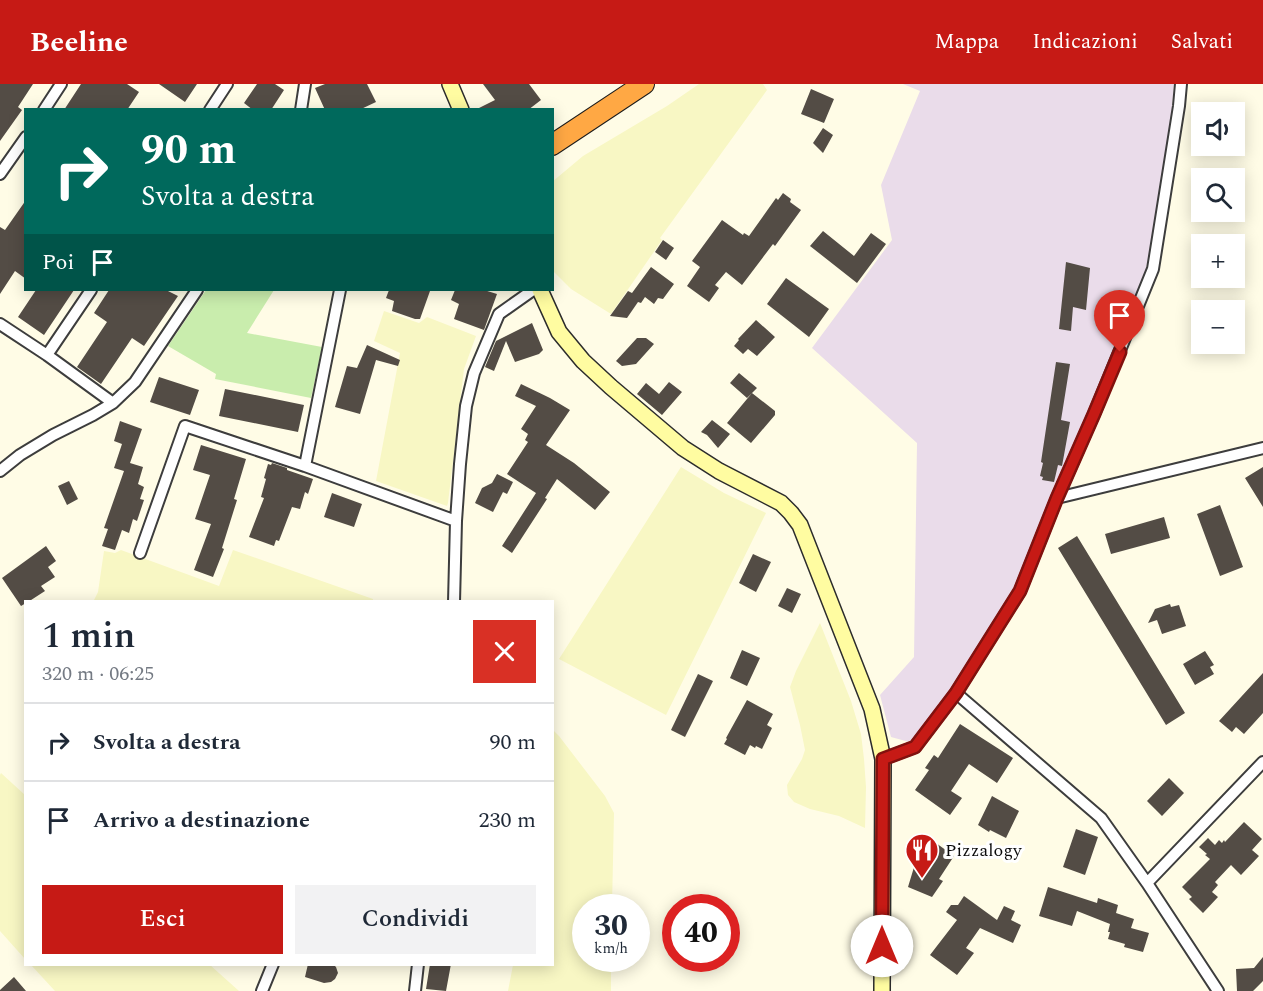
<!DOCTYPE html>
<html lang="it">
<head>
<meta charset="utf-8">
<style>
	body { margin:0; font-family:Spectral,serif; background:#f2f2f3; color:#1f2937; height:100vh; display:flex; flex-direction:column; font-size:22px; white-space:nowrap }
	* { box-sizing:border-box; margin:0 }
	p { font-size:20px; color:#747a83 }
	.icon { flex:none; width:33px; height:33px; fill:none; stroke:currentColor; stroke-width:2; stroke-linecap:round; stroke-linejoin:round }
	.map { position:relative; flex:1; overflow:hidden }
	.panel { position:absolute; left:24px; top:516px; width:530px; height:366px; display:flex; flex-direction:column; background:#fff; border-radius:0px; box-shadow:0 3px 15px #0003 }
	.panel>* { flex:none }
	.banner { position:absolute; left:24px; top:24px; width:530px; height:183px; border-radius:0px; box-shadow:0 3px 15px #0003; background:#00695c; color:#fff; overflow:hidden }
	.controls { position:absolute; left:1191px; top:18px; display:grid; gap:12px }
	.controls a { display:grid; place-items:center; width:54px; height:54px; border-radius:0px; background:#fff; box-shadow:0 3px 15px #0003; font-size:30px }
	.speed { position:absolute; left:572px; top:810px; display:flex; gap:12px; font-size:30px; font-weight:700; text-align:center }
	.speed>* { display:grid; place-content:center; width:78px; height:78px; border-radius:50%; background:#fff; box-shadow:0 3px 15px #0003; line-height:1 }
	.speed small { font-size:15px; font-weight:400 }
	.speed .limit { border:9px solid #d22; background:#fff; color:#111 }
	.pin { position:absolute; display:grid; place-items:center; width:51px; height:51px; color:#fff; margin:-62px -26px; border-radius:50% 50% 50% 0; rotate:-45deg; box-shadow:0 0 6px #0007 }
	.pin .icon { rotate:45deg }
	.me { position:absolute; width:66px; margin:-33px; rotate:0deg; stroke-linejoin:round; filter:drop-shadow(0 0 4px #0008) }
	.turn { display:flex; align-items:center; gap:21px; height:126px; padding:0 18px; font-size:27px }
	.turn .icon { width:78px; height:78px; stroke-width:2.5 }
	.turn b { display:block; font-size:42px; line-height:51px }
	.then { display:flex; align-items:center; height:57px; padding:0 18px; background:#0003; gap:12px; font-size:22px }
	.round { display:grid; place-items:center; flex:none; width:63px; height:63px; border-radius:0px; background:#f2f2f3 }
	.summary { display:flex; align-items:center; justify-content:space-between; height:102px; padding:0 18px }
	h1 { font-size:36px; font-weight:600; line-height:45px }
	.cta { display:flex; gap:12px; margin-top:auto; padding:12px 18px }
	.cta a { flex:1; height:69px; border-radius:0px; background:#c61a15; color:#fff; font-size:24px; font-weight:600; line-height:69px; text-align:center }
	.cta a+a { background:#f2f2f3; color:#1f2937 }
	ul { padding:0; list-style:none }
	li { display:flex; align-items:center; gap:18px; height:78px; padding:0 18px; border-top:2px solid #e0e1e3 }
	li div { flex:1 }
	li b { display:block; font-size:22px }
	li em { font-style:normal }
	header { display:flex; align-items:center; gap:36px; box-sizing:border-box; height:84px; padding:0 30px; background:#c61a15; color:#fff }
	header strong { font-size:28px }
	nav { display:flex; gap:33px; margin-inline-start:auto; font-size:21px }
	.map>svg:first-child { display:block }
</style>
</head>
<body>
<header>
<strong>Beeline</strong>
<nav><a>Mappa</a><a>Indicazioni</a><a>Salvati</a></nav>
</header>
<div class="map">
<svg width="1263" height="907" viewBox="0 0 1263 907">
	<rect width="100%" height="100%" fill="#fffce6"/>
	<!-- industrial -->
	<path fill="#eadcea" d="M903,0H1174L1170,47L1153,156L1143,196L1108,288L1016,503L955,605L913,659L891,653L880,611L914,573L917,359L812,264L892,156L881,101L920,7Z"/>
	<!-- farmland -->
	<path fill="#f8f7c4" d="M699,0H763L767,6L660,154L662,156L611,230L571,205L552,186V98L583,72L667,22Z
		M384,227L419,239L427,233L476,252L464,285L448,419L447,422L376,397L400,269L374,257Z
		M681,383L724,409L766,429L666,631L559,575Z
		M121,466L219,502L233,466L373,515V518H93L98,508L104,467L115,469Z
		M820,539L851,617L861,650L864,675L866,703L865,744L839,732L810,725L794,718L788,711L787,701L802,675L805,666L800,641L790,603L796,587Z
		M552,645L559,652L605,712L614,729L612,823L585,824V874L611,875V907H508L513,881L552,880Z
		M1,689L25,711V875L0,847V691Z
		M31,881H210L239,907H55Z"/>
	<!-- green -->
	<path fill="#c9edad" d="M206,206H274L247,249L322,263L311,314L215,295L216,290L168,262Z"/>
	<!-- building -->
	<path fill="#534c45" d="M0,0H33L18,23L22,26L0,57Z
		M81,0H127L139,8L127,26H64Z
		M159,0H197L185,18Z
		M257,0H275L284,6L271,26H253L244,19Z
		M325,0H367L376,18L359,26H325L315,4Z
		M483,0H529L541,16L528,26H475L495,16Z
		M811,5L834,15L824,39L801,30Z
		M823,44L833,51L823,69L813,59Z
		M783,109L791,115L790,118L801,126L775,162L773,160L742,201L726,188L715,201L719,204L709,218L687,202L700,183L692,177L722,136L743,151L744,149L749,152L776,114L778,116Z
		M26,116V195L15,187L0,210V143L5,146Z
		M823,147L854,172L871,149L886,160L857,199L810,162Z
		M663,156L674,164L666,176L655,168Z
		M1066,178L1090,184L1086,226L1073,223L1071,247L1059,245Z
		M651,183L674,200L663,215L658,214L654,220L645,213L641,219L638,218L627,234L610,232L628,207L632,209Z
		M786,194L829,225L809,253L767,220Z
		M36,206H74L44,251L18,233Z
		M109,206H166L178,212L144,262L132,254L101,300L77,283L107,238L94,229Z
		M389,206H424L430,207L420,235H415L392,227L394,217L386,214Z
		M455,206H484L497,210L484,246L454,235L459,220L451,216Z
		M756,236L775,253L757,272L748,265L743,270L734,262L739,256L738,255Z
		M532,239L543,266L539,270L515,278L506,257L494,287L485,283L496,257Z
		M637,254H646L654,260L636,280L622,282L616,277Z
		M367,261L400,276L398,282L376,276L360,330L335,323L347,282L357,284Z
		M1056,278L1070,280L1061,336L1070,338L1062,382L1058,381L1054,398L1042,396L1043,393L1040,392L1043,379L1041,378Z
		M739,289L757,304L747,314L730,299Z
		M159,293L199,306L190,331L150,318Z
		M669,298L682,308L662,331L637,310L646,299L659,310Z
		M521,300L550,314L570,326L546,361L574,379L610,408L595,426L557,395L545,414L547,415L512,469L502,462L536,409L507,390L528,358L525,356L528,350L521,345L536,322L515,312Z
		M225,305L304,321L298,348L219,332Z
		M752,309L775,327V331L751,359L727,339Z
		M712,336L730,350L718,364L707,351L701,348Z
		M120,337L142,345L130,379L143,383L138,400L144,403L140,415L144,416L137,437L133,435L129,449L122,446L115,466L102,462L108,445L104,444L124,387L114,384L122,360L114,357Z
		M201,361L246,375L234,415L237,416L222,464L224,465L213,493L194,486L211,440L195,435L210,391L193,386Z
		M272,379L287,384V386L313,395L308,410L305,408L300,425L292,423L279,457L276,456L274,462L249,453L264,414L261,413L266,395L264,394L268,380L271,381Z
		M1263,383V423L1245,394Z
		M497,390L513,398L507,410L503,408L493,428L475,419L482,404L492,399Z
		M69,397L78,415L67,421L58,402Z
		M332,409L362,420L354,443L324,433Z
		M1220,421L1243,483L1220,492L1197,430Z
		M1164,433L1170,454L1111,470L1105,450Z
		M1077,452L1185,629L1166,641L1058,464Z
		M46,462L56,477L48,483L55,493L41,502L45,507L28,518H26V519L21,522L2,494Z
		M753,470L771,478L756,508L739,499Z
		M787,504L801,510L792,529L778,522Z
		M1170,520L1171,523L1179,521L1186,542L1162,550L1157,536L1148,539L1155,525Z
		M742,566L760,574L747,602L730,594Z
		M1205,567L1214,581L1210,583L1214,590L1195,601L1183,580Z
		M1263,589V629L1244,650L1236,643L1232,648L1219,637Z
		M698,590L713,597L685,653L671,646Z
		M747,616L773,630L767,641L772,644L762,665L756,662L755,664L750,661L745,671L724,660L727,655L726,654Z
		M960,640L1013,674L997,699L969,680L951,707L962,714L950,731L915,706L929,686L925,684L934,671L938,674Z
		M1169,694L1184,709L1162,732L1147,717Z
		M992,712L1019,727L1006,754L990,746L989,748L978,741Z
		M1244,738L1262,755L1252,766L1259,772L1241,791L1231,781L1215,798L1218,801L1212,808L1218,813L1203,829L1189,815L1192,813L1182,803L1210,775L1205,771L1207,770L1199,763L1208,754L1215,761L1219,756L1222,759L1224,756L1225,758Z
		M1076,745L1098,753L1085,791L1063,783Z
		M929,754L954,772L939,795L943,797L932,813L908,803L918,770Z
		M1048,803L1097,819L1098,814L1118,821L1116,829L1134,835L1131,844L1149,849L1143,868L1124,863L1125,860L1108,855L1110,848H1108L1110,840L1077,827L1072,842L1039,832Z
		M964,812L997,836L1004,822L1015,827L1011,836L1021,841L1013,859L980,844L966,864L974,869L957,891L930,871L957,836L946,828L951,821H958Z
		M1263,873V897L1253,907H1237L1236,885L1254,884Z
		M308,880H333L336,883L338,889L335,895L331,898L324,899L305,893Z
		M430,880H451L446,907L426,905Z
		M14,893L26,907H0V906Z"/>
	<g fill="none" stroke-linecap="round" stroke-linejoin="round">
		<defs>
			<path id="street" d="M44,26L61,0
				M210,26L227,0
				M301,26L305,0
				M0,90L26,53
				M0,240L47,271L113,319
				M47,271L91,206
				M305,382L340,206
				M0,387L20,371L53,351L93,331L113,319L135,298L197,206
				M1057,414L1263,364
				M140,469L185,342L305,382L456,437
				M454,518L456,437L460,380L466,322L474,289L499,230L533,206
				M956,609L1101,734L1147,799L1218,907
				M883,675L915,663L956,609L1020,507L1057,414L1094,330L1153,185L1179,22L1181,0
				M1147,799L1263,678
				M262,907L273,880
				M415,907L418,880"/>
			<path id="secondary" d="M450,0L461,26
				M540,206L559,248L583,277L611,303L683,364L719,387L781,419L791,429L800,441L872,625L883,675L882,907"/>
			<path id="highway" d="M552,61L644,0"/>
		</defs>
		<!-- street casing -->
		<use href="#street" stroke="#3d3d3d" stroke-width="14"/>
		<!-- secondary casing -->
		<use href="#secondary" stroke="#2c2c2c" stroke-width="18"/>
		<!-- highway casing -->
		<use href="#highway" stroke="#1b1b1b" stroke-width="22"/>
		<!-- street -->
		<use href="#street" stroke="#fff" stroke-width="10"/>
		<!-- secondary -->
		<use href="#secondary" stroke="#fffca1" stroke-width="15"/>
		<!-- highway -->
		<use href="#highway" stroke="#ffa844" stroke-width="20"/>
	</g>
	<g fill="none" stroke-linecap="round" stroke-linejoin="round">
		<defs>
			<path id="route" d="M882,862L883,675L915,663L956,609L1020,507L1057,414L1094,330L1120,268"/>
		</defs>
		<!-- route casing -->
		<use href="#route" stroke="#81110e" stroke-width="15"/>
		<!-- route -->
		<use href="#route" stroke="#c61a15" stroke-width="10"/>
	</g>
	<!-- icons -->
	<defs>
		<symbol id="restaurant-pin" viewBox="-11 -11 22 30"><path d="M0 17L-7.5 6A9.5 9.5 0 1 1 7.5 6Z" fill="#c61a15" stroke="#fff"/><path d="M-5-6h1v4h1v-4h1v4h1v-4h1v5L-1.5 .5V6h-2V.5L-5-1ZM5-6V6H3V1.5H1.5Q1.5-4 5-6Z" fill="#fff"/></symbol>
	</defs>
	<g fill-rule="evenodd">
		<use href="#restaurant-pin" x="903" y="747" width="38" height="52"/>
	</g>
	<g text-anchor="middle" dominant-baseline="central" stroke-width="6" stroke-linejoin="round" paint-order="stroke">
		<!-- poi labels -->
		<g font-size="18" fill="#0a0a0a" stroke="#fff" text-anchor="start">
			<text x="945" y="766">Pizzalogy</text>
		</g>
	</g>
</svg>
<div class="controls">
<a><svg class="icon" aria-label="sound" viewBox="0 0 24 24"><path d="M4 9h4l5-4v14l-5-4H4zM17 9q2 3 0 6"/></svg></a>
<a><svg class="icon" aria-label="search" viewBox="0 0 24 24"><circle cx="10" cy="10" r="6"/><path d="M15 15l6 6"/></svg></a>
<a>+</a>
<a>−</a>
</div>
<div class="speed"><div>30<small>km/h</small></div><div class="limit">40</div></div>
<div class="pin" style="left:1120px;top:268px;background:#d93025"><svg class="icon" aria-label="arrive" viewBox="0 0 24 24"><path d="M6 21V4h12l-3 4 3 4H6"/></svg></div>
<svg class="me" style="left:882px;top:862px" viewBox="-20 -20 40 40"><circle r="19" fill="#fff"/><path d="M0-13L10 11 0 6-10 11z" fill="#c61a15"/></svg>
<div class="banner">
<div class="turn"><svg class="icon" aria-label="right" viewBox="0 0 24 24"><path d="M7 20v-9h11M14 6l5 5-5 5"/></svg><div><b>90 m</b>Svolta a destra</div></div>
<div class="then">Poi<svg class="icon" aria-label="arrive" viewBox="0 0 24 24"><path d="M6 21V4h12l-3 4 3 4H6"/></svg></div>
</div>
<section class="panel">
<div class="summary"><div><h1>1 min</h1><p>320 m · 06:25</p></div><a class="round" style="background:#d93025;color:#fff"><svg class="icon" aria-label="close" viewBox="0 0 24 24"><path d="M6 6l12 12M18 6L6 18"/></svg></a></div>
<ul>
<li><svg class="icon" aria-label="right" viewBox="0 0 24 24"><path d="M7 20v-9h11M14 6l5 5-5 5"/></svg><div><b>Svolta a destra</b></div><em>90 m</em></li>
<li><svg class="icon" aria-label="arrive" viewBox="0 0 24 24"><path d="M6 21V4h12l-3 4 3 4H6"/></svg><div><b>Arrivo a destinazione</b></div><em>230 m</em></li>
</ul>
<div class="cta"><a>Esci</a><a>Condividi</a></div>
</section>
</div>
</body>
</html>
